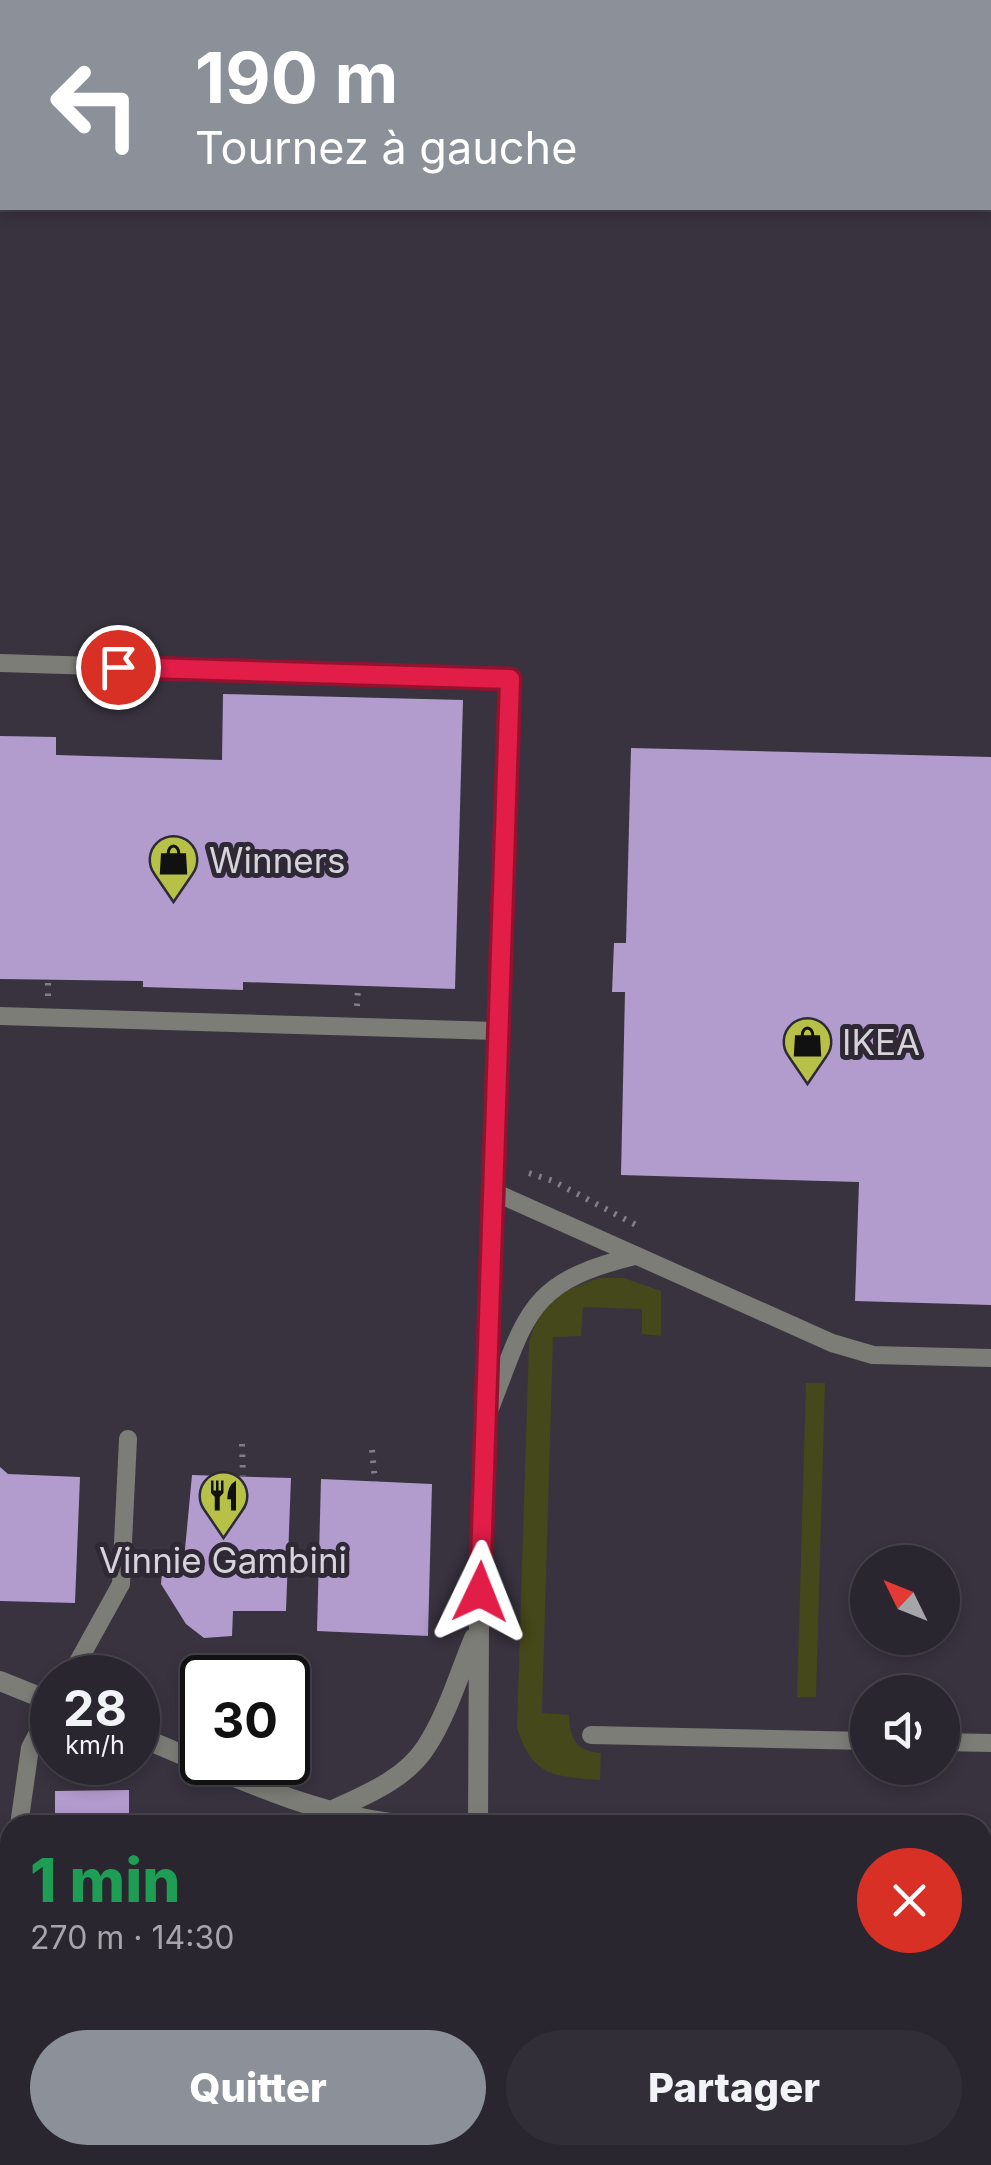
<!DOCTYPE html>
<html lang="fr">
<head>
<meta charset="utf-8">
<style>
	body { margin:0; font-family:Inter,sans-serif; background:#322e37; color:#f1f3f6; height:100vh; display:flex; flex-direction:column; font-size:38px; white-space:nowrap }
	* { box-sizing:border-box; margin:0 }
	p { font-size:32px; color:#a5a5aa }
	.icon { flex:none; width:55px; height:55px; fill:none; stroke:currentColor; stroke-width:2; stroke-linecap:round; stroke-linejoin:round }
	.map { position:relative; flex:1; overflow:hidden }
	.panel { position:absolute; left:0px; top:1815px; width:992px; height:350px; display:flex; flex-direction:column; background:#2a262f; border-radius:30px 30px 0 0; box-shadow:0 5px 15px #0003,0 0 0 2px #46434b }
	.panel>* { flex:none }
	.hud { position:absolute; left:0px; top:0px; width:992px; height:210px; box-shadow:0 5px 15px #0003,0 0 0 2px #46434b; background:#8c9099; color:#fff; overflow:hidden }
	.needle { width:65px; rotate:313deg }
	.buttons { position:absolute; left:850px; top:1545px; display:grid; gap:20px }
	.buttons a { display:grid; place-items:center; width:110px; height:110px; border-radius:50%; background:#2a262f; box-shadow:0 5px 15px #0003,0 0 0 2px #46434b; font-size:50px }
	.speed { position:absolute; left:30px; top:1655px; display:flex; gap:20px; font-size:50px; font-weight:700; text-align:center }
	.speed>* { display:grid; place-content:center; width:130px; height:130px; border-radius:50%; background:#2a262f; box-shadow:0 5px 15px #0003,0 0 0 2px #46434b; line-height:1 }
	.speed small { font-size:25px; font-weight:400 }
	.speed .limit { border:5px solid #111; border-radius:15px; background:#fff; color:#111 }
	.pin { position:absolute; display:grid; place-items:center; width:85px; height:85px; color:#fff; margin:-42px; border:5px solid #fff; border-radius:50%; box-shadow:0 2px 10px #0007 }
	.me { position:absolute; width:110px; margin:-55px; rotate:2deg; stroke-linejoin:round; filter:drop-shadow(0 0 8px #0008) }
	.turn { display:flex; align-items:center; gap:35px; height:210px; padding:0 30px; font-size:45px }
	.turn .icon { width:130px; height:130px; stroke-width:2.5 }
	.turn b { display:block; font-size:70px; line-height:85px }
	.round { display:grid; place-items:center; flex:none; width:105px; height:105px; border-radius:52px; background:#322e37 }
	.summary { display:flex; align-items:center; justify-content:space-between; height:170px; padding:0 30px }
	h1 { font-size:60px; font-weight:800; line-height:75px; color:#1e9e55 }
	.cta { display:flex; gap:20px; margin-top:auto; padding:20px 30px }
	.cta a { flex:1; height:115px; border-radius:60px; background:#8c9099; color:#fff; font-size:40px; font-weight:800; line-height:115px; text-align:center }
	.cta a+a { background:#322e37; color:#f1f3f6 }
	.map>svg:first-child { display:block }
</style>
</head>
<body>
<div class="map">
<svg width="991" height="2165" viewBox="0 0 991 2165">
	<rect width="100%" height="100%" fill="#38333f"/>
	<!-- green -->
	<path fill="#45481a" d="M599,1278H624L661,1291V1336L642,1334V1309L583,1307L581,1336L553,1337L542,1713L569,1715C570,1739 576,1751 601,1753L600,1780C553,1776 533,1777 517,1728L529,1342C543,1299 558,1293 599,1278Z
		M806,1383H825L816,1697H797Z"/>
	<!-- building -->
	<path fill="#b29bcd" d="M223,694L463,700L455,989L243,982V990L143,987V981L0,979V736L56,737V755L222,760Z
		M631,748L991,757V1305L855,1301L859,1182L621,1175L625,992H612L614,943H626Z
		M0,1467L8,1474L80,1477L75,1603L0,1601Z
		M192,1475L291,1478L286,1611H233L232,1636L204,1638L186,1624L161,1584L163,1559L184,1560Z
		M321,1479L432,1484L428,1636L317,1631Z
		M129,1790V1825H55V1791Z
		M305,2155H434V2165H305Z
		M570,2155H664V2161L570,2158Z"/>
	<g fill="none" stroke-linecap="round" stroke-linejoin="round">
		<!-- path -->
		<path stroke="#837f89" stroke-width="6" stroke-dasharray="2.5 8" stroke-linecap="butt" d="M48,996V977
			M357,1006L358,987
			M529,1173L553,1181L636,1225
			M242,1444L243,1476
			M372,1450L375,1482"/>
		<!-- lane -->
		<path stroke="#7c7d76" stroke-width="18" d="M0,663L509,679L494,1192L832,1343L873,1355L991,1358
			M0,1016L496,1031
			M489,1411C527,1315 526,1282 635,1256
			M69,1678L121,1584L128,1439
			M591,1735L868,1741
			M942,1742L991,1743
			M19,1825L30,1748L52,1706
			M15,2165V2155"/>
		<!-- street -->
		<path stroke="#7c7d76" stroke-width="20" d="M0,1681L52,1702
			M138,1736C225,1772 314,1818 410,1825
			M329,1812C363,1796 405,1780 426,1747C447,1715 459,1674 474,1638
			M478,1825L479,1627L494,1192
			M982,1880L991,1887
			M470,2165V2155"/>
	</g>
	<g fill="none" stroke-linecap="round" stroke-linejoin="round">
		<defs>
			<path id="route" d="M118,667L510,679L480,1592"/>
		</defs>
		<!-- route casing -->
		<use href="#route" stroke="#92132f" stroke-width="25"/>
		<!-- route -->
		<use href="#route" stroke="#e11d48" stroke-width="18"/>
	</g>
	<!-- icons -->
	<defs>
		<symbol id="shop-pin" viewBox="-11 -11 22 30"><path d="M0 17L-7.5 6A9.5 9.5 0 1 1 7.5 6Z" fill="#b8c147" stroke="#2e2934"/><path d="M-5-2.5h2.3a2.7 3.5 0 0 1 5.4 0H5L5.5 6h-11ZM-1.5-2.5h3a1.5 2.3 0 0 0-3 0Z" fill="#111"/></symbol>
		<symbol id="restaurant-pin" viewBox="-11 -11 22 30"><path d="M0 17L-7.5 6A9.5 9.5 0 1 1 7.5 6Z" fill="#b8c147" stroke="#2e2934"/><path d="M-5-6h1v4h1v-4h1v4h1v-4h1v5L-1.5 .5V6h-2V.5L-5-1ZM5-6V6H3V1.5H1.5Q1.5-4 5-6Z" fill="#111"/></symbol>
	</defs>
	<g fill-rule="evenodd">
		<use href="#shop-pin" x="146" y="832" width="55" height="75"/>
		<use href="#shop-pin" x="780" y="1014" width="55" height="75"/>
		<use href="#restaurant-pin" x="196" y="1468" width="55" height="75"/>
	</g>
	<g text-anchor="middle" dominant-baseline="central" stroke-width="10" stroke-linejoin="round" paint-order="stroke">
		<!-- poi labels -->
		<g font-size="35" fill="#d6d3da" stroke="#2e2934" text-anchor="start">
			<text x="209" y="860">Winners</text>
			<text x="842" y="1042">IKEA</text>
			<text x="223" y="1560" text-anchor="middle">Vinnie Gambini</text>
		</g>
	</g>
</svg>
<div class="buttons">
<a><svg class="needle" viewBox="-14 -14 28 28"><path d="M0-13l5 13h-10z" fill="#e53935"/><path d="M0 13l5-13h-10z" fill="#a5a5aa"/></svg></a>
<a><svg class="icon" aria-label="sound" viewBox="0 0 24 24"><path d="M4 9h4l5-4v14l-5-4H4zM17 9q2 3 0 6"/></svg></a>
</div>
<div class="speed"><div>28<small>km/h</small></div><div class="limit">30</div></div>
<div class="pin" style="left:118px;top:667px;background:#d93025"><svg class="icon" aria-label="arrive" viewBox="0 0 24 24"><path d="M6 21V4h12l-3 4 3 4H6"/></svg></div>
<svg class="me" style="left:480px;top:1592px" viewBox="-20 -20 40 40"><path d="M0-17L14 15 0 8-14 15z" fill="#e11d48" stroke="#fff" stroke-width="4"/></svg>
<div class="hud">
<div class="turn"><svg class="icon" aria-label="left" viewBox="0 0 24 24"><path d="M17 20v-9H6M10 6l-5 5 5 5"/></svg><div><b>190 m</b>Tournez à gauche</div></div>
</div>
<section class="panel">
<div class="summary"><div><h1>1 min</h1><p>270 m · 14:30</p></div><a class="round" style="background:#d93025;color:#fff"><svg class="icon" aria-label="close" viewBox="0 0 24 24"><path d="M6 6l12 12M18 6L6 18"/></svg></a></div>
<div class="cta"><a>Quitter</a><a>Partager</a></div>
</section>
</div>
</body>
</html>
